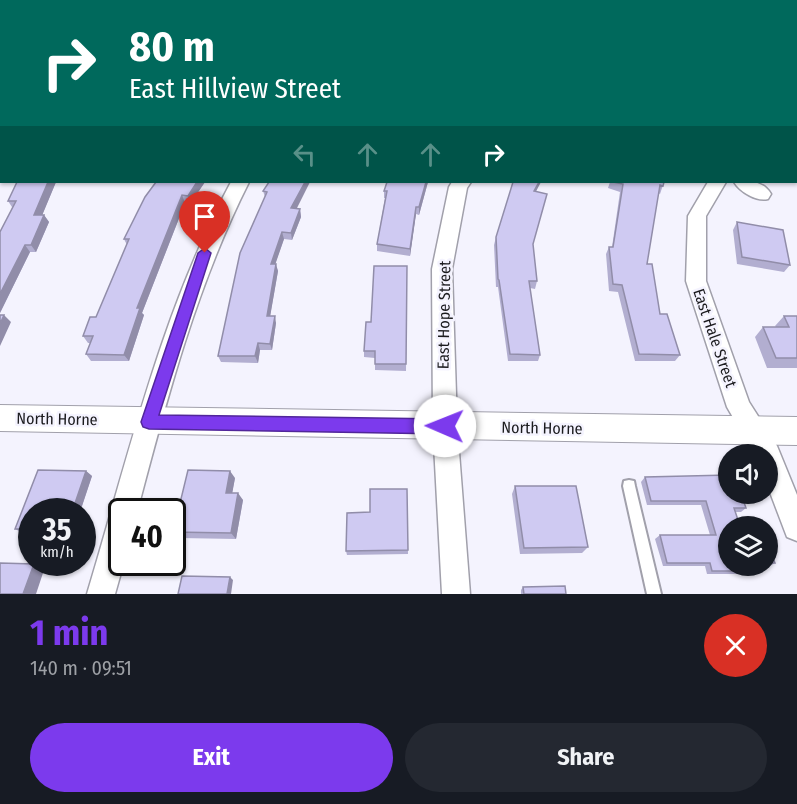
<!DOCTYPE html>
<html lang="en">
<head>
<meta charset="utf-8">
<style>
	body { margin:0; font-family:"Fira Sans Condensed",sans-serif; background:#242831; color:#f1f3f6; height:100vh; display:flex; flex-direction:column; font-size:22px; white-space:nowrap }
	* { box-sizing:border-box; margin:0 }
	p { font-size:20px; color:#9ea1a6 }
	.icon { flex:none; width:33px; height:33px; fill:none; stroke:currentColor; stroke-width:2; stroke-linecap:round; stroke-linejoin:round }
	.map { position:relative; height:594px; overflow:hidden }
	.drawer { display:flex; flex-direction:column; background:#171b24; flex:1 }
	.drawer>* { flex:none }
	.top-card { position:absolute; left:0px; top:0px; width:798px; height:183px; box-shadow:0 2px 4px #0004; background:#00695c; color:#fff; overflow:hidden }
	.controls { position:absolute; left:718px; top:444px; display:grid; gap:12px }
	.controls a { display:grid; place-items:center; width:60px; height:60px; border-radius:50%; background:#171b24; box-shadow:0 2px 4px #0004; font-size:30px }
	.speed { position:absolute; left:18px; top:498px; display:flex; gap:12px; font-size:30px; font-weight:700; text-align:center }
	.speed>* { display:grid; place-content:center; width:78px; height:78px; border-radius:50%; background:#171b24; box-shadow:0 2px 4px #0004; line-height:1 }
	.speed small { font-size:15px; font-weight:400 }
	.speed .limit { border:3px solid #111; border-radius:9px; background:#fff; color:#111 }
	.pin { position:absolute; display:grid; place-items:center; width:51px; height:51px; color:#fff; margin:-62px -26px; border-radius:50% 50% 50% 0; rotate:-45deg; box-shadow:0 0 6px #0007 }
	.pin .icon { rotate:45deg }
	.me { position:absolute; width:66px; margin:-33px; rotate:271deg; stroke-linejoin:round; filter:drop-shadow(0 0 4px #0008) }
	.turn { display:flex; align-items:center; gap:21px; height:126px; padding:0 30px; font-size:27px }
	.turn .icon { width:78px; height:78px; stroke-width:2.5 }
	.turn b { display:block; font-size:42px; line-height:51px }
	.lanes { display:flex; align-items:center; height:57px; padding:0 30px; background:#0003; justify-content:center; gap:30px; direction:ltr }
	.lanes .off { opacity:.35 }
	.round { display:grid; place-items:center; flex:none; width:63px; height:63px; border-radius:32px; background:#242831 }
	.headline { display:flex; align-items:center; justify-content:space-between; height:102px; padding:0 30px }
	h1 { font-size:36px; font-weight:700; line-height:45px; color:#7c3aed }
	.primary-button { display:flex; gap:12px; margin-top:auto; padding:12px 30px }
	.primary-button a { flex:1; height:69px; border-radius:36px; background:#7c3aed; color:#fff; font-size:24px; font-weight:700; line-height:69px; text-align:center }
	.primary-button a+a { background:#242831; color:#f1f3f6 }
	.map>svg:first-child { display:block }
</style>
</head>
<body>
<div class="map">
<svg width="797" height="594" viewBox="0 0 797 594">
	<rect width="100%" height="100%" fill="#f4f3fe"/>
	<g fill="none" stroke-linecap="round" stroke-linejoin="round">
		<!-- canal -->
		<path fill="#a0d0e0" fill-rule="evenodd" d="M510,0H526L527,2H511Z
			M796,97H797V108H796Z"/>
		<defs>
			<path id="service" d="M629,480L634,481L635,486L661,594H647L623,486L624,481Z"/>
			<path id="minor" d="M0,135H2L0,149Z
				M231,182H249C196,287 167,398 137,512H122V562H124L115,594H87C129,455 161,312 231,182Z
				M452,182H471L467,188L452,269L457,426L470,594H442L433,426L432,269L449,187Z
				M708,182H726L706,216V281L749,402L777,446L797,495V541L787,537L768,487V454H754L727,407L686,281L688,216Z
				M734,182C748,181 763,180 771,194L768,199C757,202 740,192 734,182Z"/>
			<path id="tertiary" d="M0,405L797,417V445L0,431Z"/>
		</defs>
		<!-- service casing -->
		<use href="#service" stroke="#a1a0ab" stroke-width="4"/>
		<!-- minor casing -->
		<use href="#minor" stroke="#a1a0ab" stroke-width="3"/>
		<!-- tertiary casing -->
		<use href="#tertiary" stroke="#a1a0ab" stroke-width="2"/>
		<!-- path -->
		<path stroke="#828289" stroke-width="3" stroke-dasharray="2 2" stroke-linecap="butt" d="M466,0L472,2
			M579,0L583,2"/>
		<!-- service -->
		<use href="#service" fill="#fff" fill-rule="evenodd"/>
		<!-- minor -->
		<use href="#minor" fill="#fff" fill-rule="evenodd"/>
		<!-- tertiary -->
		<use href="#tertiary" fill="#fff" fill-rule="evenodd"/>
	</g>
	<!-- wall -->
	<path fill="#b2aed0" d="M56,182L42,215H44L49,222L36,252H30L0,313L12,207L8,201Z
		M156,182H205L190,204L185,203L142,313L144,315L129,361H91L86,354L90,343H88L83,336L96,317L127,245L124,239Z
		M269,182L296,209H300L301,217L292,240L284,239L275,264L278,271L270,316L276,323L272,350H260L258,363L221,362L218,356L265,197L263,191Z
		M428,182L419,215L416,214L410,256L377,251V244L385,198H384V191Z
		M610,182H664L660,194L658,193L647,264L660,314L680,355L675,361H635L618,292L609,291L606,254L609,247H612L620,192L608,188Z
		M536,192L533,244L537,281L535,289L530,288L540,355L538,361H508L498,287H496L494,245L496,237Z
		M737,222L790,265L784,272L737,264L733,230Z
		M407,266L406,371L375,370V358L364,357V351L371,322Z
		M784,316H797V368H767L755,337L763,327H776L775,326Z
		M38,470L86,471L92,476L80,512H32V533H23L15,529Z
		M645,477L729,494H748L744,496H742L746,508L741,512H735L729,566H768V545L775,563L768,567H754L755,571L749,574H707L705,566H663L655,539L660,535H710L701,505H647L641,482Z
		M235,478L232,493L243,500L236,539L180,538L173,532Z
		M515,486L588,547L582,553L520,554L512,494Z
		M407,489L408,554L347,555L346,551L370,512Z
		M523,587L566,594H521V590Z"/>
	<!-- shaded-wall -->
	<path fill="#918da9" d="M2,28V45L0,49V32Z
		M48,182H56L39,223L34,215Z
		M197,182H205L190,204L188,196Z
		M305,182H310L293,216L291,208Z
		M426,182H428L419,215V207Z
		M539,182H541L532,199L534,191Z
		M182,195L185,203L142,313L144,315L129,361L124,355L137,308Z
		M416,207V214L410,256V249Z
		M300,209L301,217L292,240L291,233Z
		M44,215L49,222L36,252L31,245Z
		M282,232L284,239L273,271L271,264Z
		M25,245L30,252L0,313V294Z
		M276,264L278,271L269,323L267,316Z
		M4,315L11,322L0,346V324Z
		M275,316L276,323L272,350L270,344Z
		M258,343L260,350L258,363L255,356Z
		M86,471L92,476L80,512H72Z
		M230,471L235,478L231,500L226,493Z
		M238,493L243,500L236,539L231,533Z
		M34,564L44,570L36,594H23Z
		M230,577L233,580L231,594H227Z"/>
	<!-- building -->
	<path fill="#cfcaf2" stroke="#918da9" stroke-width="1.5" d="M0,0H14L13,2H2V28L0,32Z
		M68,0H362L361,2H67Z
		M17,182H48L34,215H44L31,245H25L0,294V232L16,201H8Z
		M156,182H197L188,196L182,195L137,308H140L124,355L86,354L93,336H83L90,317H96L129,239H124L145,197Z
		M269,182H305L291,208L300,209L291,233L282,232L271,264H276L267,316H275L270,344L258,343L255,356H218L240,253L267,192L263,191Z
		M387,182H426L419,207H416L410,249L377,244L387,191H384Z
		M513,182H539L534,191L547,194L533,244L537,281H529L540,355L510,354L499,280L498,279L496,237Z
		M613,182H664L663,186L660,185L647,264H652L660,314H667L680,355L639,354L622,285L613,284L609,247H613L623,184Z
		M737,222L783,230L790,265L742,257Z
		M374,266H407L406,364H375V351H364L366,322H371Z
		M0,315H4L0,324Z
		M784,316H797V358H776L763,327H789Z
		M38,470L86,471L72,512H32V529H15Z
		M188,470L230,471L226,493H238L231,533L173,532Z
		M729,475V494H741L746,508H734L740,526H729V566H753L755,571H712L710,563H667L660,535H716L706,501H651L645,477Z
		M515,486H576L588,547L524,548Z
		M370,489H407L408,550L346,551L347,513L370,512Z
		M768,545L775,563H768Z
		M0,563L34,564L23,594H0Z
		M182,576L230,577L227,594H178Z
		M565,586L566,594H524L523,587Z"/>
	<!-- route -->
	<path fill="#7c3aed" stroke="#51269a" stroke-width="1.5" d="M205,248L211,253L159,415L445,419L450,421L453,426L450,432L445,434L149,429L143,427L141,422L198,253Z"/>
	<g text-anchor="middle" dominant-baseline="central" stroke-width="5" stroke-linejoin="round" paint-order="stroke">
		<!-- street labels -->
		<g font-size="16" fill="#1b1b1e" stroke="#f4f3fe">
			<text transform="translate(444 315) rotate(-89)">East Hope Street</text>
			<text transform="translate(715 338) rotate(71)">East Hale Street</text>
			<text transform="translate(57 419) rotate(1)">North Horne</text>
			<text transform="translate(542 428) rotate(1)">North Horne</text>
		</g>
	</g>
</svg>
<div class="controls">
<a><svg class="icon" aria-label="sound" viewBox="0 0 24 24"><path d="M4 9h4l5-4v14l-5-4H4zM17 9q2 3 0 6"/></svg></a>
<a><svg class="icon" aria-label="layers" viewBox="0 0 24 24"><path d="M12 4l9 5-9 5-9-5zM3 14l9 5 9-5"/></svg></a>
</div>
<div class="speed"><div>35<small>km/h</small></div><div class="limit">40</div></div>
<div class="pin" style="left:205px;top:253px;background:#d93025"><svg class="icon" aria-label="arrive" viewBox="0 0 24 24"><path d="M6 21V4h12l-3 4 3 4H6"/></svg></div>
<svg class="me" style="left:445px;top:426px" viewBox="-20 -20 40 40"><circle r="19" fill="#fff"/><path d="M0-13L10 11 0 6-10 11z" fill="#7c3aed"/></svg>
<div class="top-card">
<div class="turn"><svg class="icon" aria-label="right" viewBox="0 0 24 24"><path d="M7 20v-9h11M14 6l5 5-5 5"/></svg><div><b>80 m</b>East Hillview Street</div></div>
<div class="lanes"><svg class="icon off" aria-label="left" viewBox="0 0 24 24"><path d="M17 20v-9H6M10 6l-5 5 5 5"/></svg><svg class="icon off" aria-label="ahead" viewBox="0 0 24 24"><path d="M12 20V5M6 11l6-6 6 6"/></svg><svg class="icon off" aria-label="ahead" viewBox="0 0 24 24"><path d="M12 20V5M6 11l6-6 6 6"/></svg><svg class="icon" aria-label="right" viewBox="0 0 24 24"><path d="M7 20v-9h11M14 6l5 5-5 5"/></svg></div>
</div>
</div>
<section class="drawer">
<div class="headline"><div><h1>1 min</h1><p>140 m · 09:51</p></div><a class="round" style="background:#d93025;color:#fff"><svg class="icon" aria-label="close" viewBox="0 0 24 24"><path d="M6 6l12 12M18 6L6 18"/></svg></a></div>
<div class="primary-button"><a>Exit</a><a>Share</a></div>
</section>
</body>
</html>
